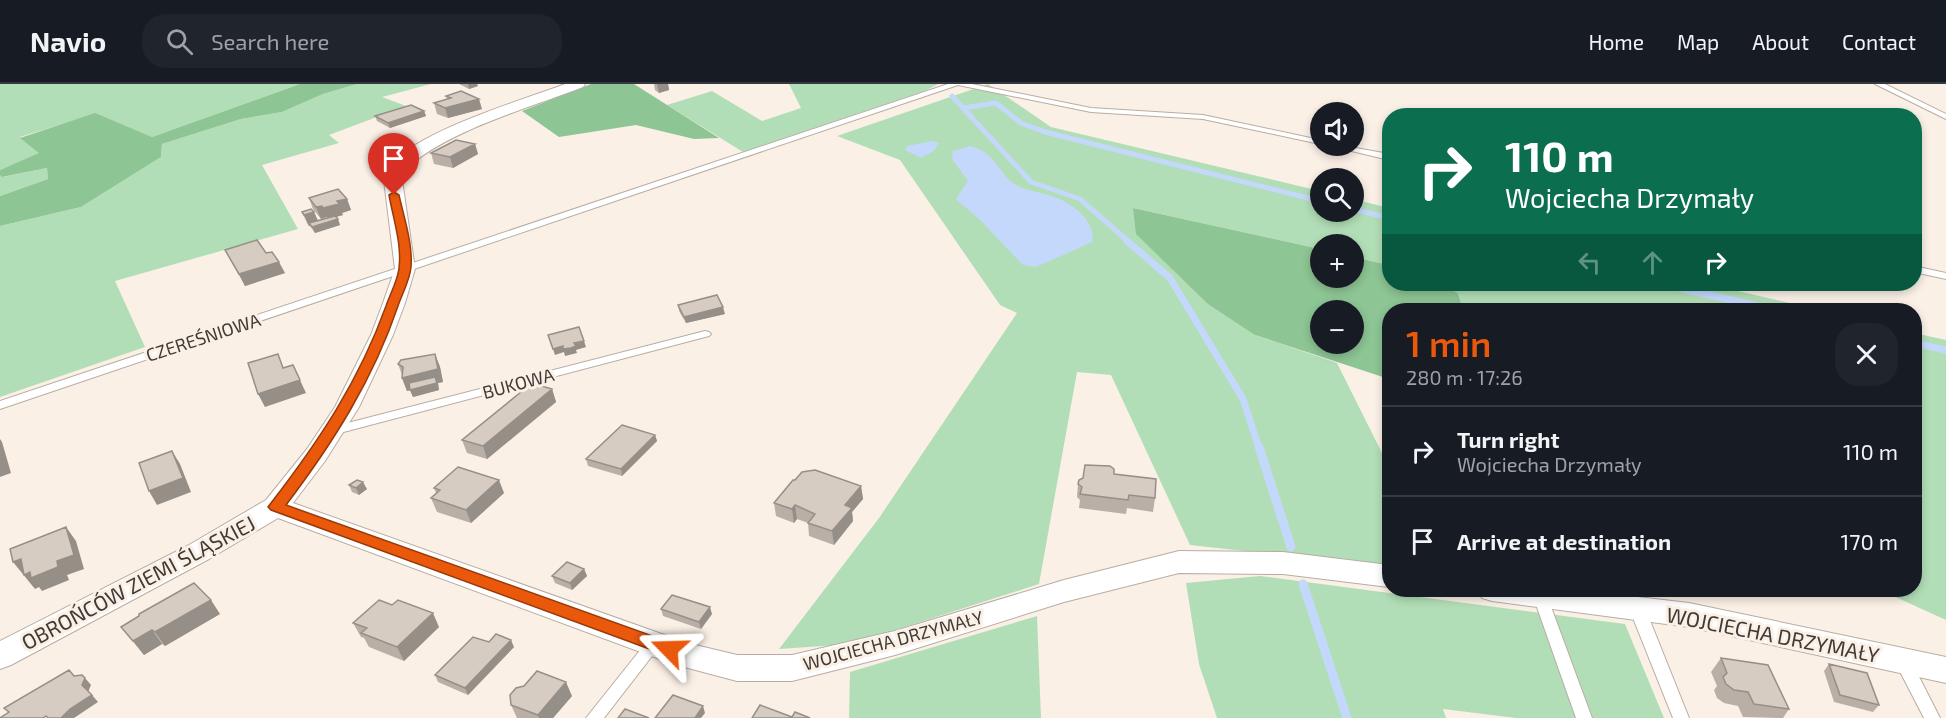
<!DOCTYPE html>
<html lang="en">
<head>
<meta charset="utf-8">
<style>
	body { margin:0; font-family:"Exo 2",sans-serif; background:#20242c; color:#f1f3f6; height:100vh; display:flex; flex-direction:column; font-size:22px; white-space:nowrap }
	* { box-sizing:border-box; margin:0 }
	p { font-size:20px; color:#9ea1a6 }
	.icon { flex:none; width:33px; height:33px; fill:none; stroke:currentColor; stroke-width:2; stroke-linecap:round; stroke-linejoin:round }
	.map { position:relative; flex:1; overflow:hidden }
	.side { position:absolute; left:1382px; top:219px; width:540px; height:294px; display:flex; flex-direction:column; background:#171b24; border-radius:24px; box-shadow:0 3px 9px #0003 }
	.side>* { flex:none }
	.top-card { position:absolute; left:1382px; top:24px; width:540px; height:183px; border-radius:24px; box-shadow:0 3px 9px #0003; background:#0b6e4f; color:#fff; overflow:hidden }
	.fabs { position:absolute; left:1310px; top:18px; display:grid; gap:12px }
	.fabs a { display:grid; place-items:center; width:54px; height:54px; border-radius:50%; background:#171b24; box-shadow:0 3px 9px #0003; font-size:30px }
	.pin { position:absolute; display:grid; place-items:center; width:51px; height:51px; color:#fff; margin:-62px -26px; border-radius:50% 50% 50% 0; rotate:-45deg; box-shadow:0 0 6px #0007 }
	.pin .icon { rotate:45deg }
	.me { position:absolute; width:66px; margin:-33px; rotate:292deg; stroke-linejoin:round; filter:drop-shadow(0 0 4px #0008) }
	.turn { display:flex; align-items:center; gap:21px; height:126px; padding:0 24px; font-size:27px }
	.turn .icon { width:78px; height:78px; stroke-width:2.5 }
	.turn b { display:block; font-size:42px; line-height:51px }
	.lanes { display:flex; align-items:center; height:57px; padding:0 24px; background:#0003; justify-content:center; gap:30px; direction:ltr }
	.lanes .off { opacity:.35 }
	.round { display:grid; place-items:center; flex:none; width:63px; height:63px; border-radius:24px; background:#20242c }
	.headline { display:flex; align-items:center; justify-content:space-between; height:102px; padding:0 24px }
	h1 { font-size:36px; font-weight:600; line-height:45px; color:#ea580c }
	ul { padding:0; list-style:none }
	li { display:flex; align-items:center; gap:18px; height:90px; padding:0 24px; border-top:2px solid #363941 }
	li div { flex:1 }
	li b { display:block; font-size:22px }
	li em { font-style:normal }
	header { display:flex; align-items:center; gap:36px; box-sizing:border-box; height:84px; padding:0 30px; background:#171b24; border-bottom:2px solid #363941 }
	header strong { font-size:28px }
	nav { display:flex; gap:33px; margin-inline-start:auto; font-size:21px }
	.search { width:420px; height:54px; background:#20242c; display:flex; align-items:center; gap:15px; box-sizing:border-box; padding:0 21px; border-radius:24px; color:#9ea1a6; font-size:22px }
	.map>svg:first-child { display:block }
</style>
</head>
<body>
<header>
<strong>Navio</strong>
<div class="search"><svg class="icon" aria-label="search" viewBox="0 0 24 24"><circle cx="10" cy="10" r="6"/><path d="M15 15l6 6"/></svg>Search here</div>
<nav><a>Home</a><a>Map</a><a>About</a><a>Contact</a></nav>
</header>
<div class="map">
<svg width="1946" height="634" viewBox="0 0 1946 634">
	<rect width="100%" height="100%" fill="#fbf0e6"/>
	<!-- green -->
	<path fill="#b2deb7" d="M0,0H300L152,53L95,30L20,53L40,69L0,86Z
		M357,0H431L382,13L406,22L329,51L339,59L262,81L298,145L115,197L145,263L0,313V142L81,123L161,73L162,60L241,35L282,28L323,10Z
		M789,0H938L927,6L743,68L667,21L712,7L762,37L801,24Z
		M988,0L1051,43L1320,107V128H1353V115L1389,124V181L1353,173V160H1320V165L1133,124L1255,251L1337,279L1389,383V483L1190,461L1111,291L1077,288L1039,500L852,560L779,565L879,434L1017,229L1000,221L900,76L837,52Z
		M47,84L48,95L0,112V91L3,93Z
		M1439,200H1707L1820,226H1463L1458,209Z
		M1914,249L1946,256V536L1880,506H1914Z
		M1260,492L1625,540L1664,634H1516L1443,625L1446,634H1217L1199,580L1186,499Z
		M1037,532L1041,634H849L850,588Z"/>
	<!-- forest -->
	<path fill="#8dc594" fill-rule="evenodd" d="M300,0H357L323,10L282,28L241,35L162,60L161,73L81,123L0,142V112L48,95L47,84L2,93L0,91V86L39,69L20,54L95,29L152,53Z
		M591,0H634L719,54L694,55L636,41L559,53L522,27Z
		M1133,124L1320,165V194H1353V173L1389,181V200H1439L1458,209L1463,226H1389V295L1255,251L1208,220L1136,150ZM1320,226H1353V260H1320Z"/>
	<!-- water -->
	<path fill="#c4d8fc" d="M932,57L939,59L934,67L921,74L905,66L907,62Z
		M970,62C996,68 997,89 1016,101C1029,108 1043,108 1057,114C1074,121 1096,137 1092,158L1036,183L1023,181L980,136L956,115L968,97L952,75L953,67Z"/>
	<g fill="none" stroke-linecap="round" stroke-linejoin="round">
		<!-- stream-far2 -->
		<path stroke="#c4d8fc" stroke-width="5" d="M952,12L1031,98L1080,115L1129,158
			M963,24L996,19L1021,39L1045,48L1320,117
			M1353,125L1389,134"/>
		<!-- stream-far1 -->
		<path stroke="#c4d8fc" stroke-width="7" d="M1127,157L1170,194L1243,315L1259,364
			M1661,200L1776,226
			M1914,259L1946,266"/>
		<!-- stream -->
		<path stroke="#c4d8fc" stroke-width="9" d="M1259,363L1291,463
			M1303,500L1347,634"/>
		<defs>
			<path id="service" d="M948,0H972L1091,24L1203,31L1320,56V60L1203,35L1091,28L958,1L0,325V317Z
				M1875,0H1885L1946,30V35Z
				M1331,62H1345L1389,70V76Z
				M1914,182L1946,189V195L1914,188Z
				M705,247L709,248L711,250L709,252L332,351L326,347L328,344Z
				M1540,506L1545,508L1547,512L1592,634H1576L1533,512L1535,508Z
				M1637,518L1642,520L1645,524L1689,634H1673L1629,524L1632,520Z
				M654,553L659,555L662,559L659,563L604,634H586L649,555Z
				M1902,570L1908,571L1940,634H1924L1894,576L1896,571Z"/>
			<path id="minor" d="M565,0H585L583,3C527,25 444,47 401,89L415,185L405,219L393,251L359,323L325,377L293,419L687,559L737,571H792L895,547L1064,496L1179,467L1283,468L1389,481V503L1283,490L1179,489L1064,518L895,571L792,597H737L673,580L278,434L209,475L11,581L0,585V557L189,461L266,416L307,365L335,323L371,251L383,219L395,185L383,88C412,48 518,18 565,0Z
				M1478,506H1578L1689,519L1946,573V599L1689,543L1492,517L1482,514Z"/>
		</defs>
		<!-- service casing -->
		<use href="#service" stroke="#b8ada3" stroke-width="2"/>
		<!-- minor casing -->
		<use href="#minor" stroke="#b8ada3" stroke-width="2"/>
		<!-- service -->
		<use href="#service" fill="#fff" fill-rule="evenodd"/>
		<!-- minor -->
		<use href="#minor" fill="#fff" fill-rule="evenodd"/>
	</g>
	<!-- wall -->
	<path fill="#b9afa7" d="M459,0H477L478,2L469,5Z
		M654,0H668L669,6L659,9L655,6Z
		M446,12L482,25L448,34L437,30L434,19L447,15Z
		M424,27L426,32L390,44L377,37L375,32Z
		M475,60L478,70L453,84L434,80L431,69Z
		M309,114L347,115L351,126L342,129L343,131L336,133L340,141L315,149L310,142H309L307,139L302,128H314L318,137L327,134V133L321,135L313,125Z
		M225,166L285,189L245,202Z
		M678,221L725,230L686,239L679,227Z
		M435,270L440,283L443,298L438,299L439,306L413,313L410,306L407,307L402,294V291L398,280Z
		M552,305L556,318L487,375L467,369L462,356Z
		M655,351L657,357L622,392L588,382L586,375Z
		M1114,390L1155,414L1153,428L1127,424L1126,430L1079,424L1080,416L1077,413L1078,400Z
		M795,396L861,402L863,415L852,428L853,437L834,461L809,452L808,439L797,435L794,439L776,432L774,419Z
		M349,401L367,405L359,411L352,408Z
		M434,404L504,409L471,439L437,428L431,414L436,409Z
		M584,485L587,492L572,506L555,499L552,492Z
		M1639,506H1659L1658,507Z
		M1804,506H1820L1817,510Z
		M661,525L712,530L701,545L663,532Z
		M220,530L165,562L162,560L144,571L121,543Z
		M353,539L439,543L404,577L369,563L364,554L361,553Z
		M489,558L514,563L468,611L438,598L435,591Z
		M1721,574L1789,625L1783,634L1743,633L1738,622L1724,619L1717,614L1714,606L1717,602L1711,588Z
		M1829,580L1879,621L1873,628L1834,618L1824,587Z
		M524,602L572,612L553,634H517L511,621Z"/>
	<!-- shaded-wall -->
	<path fill="#968f88" d="M468,0H477L478,2L469,5Z
		M657,0H668L669,6L659,9Z
		M479,15L482,25L448,34L445,24Z
		M424,27L426,32L390,44L388,39Z
		M475,60L478,70L453,84L450,73Z
		M347,115L351,126L342,129L343,131L328,135L323,124L337,117Z
		M322,122L327,133L321,135L316,123Z
		M314,128L319,139H309L310,142H309L304,131Z
		M338,135L340,141L315,149L312,143Z
		M279,178L285,189L245,202L239,190Z
		M723,223L725,230L686,239L684,233Z
		M584,257L586,263L576,266L577,269L565,272L564,268L555,271L553,265Z
		M435,270L440,283L443,298L438,299L439,306L413,313L410,306L407,307L402,294Z
		M293,281L306,309L265,323L258,310Z
		M552,305L556,318L487,375L483,362Z
		M655,351L657,357L622,392L621,385Z
		M0,355L2,358L11,389L0,393Z
		M172,367L180,380L191,408L157,421L149,407Z
		M499,396L504,409L471,439L466,426Z
		M363,398L367,405L359,411L356,404Z
		M861,402L863,415L852,428L853,437L834,461L832,447L845,421Z
		M795,421L797,435L794,439L792,425Z
		M66,443L76,457L84,485L67,491L69,496L42,507L39,503L35,505L13,478L21,475L57,477Z
		M584,485L587,492L572,506L570,499Z
		M211,516L220,530L165,562L155,548Z
		M710,523L712,530L701,545L699,538Z
		M433,529L439,543L404,577L397,563Z
		M152,546L162,560L144,571L133,557Z
		M511,556L514,563L468,611L465,604Z
		M85,594L91,601L88,608L82,601Z
		M566,598L572,612L553,634H539L538,631Z
		M92,611L98,618L74,634H61L70,625Z
		M703,622L705,629L701,634H695Z"/>
	<!-- building -->
	<path fill="#d7ccc2" stroke="#968f88" stroke-width="1.5" d="M461,7L479,15L445,24L434,19L451,14L446,12Z
		M411,21L424,27L388,39L375,32Z
		M456,56L475,60L450,73L431,69Z
		M338,105L347,115L337,117L339,120L323,124L322,122L316,123L309,114Z
		M311,125L314,128L304,131L302,128Z
		M335,132L338,135L312,143L309,139Z
		M257,156L266,169L272,168L279,178L239,190L225,166Z
		M717,211L723,223L684,233L678,221Z
		M579,243L584,257L574,259L576,262L571,264L563,265V262L553,265L548,251Z
		M278,270L283,284L293,281L300,296L258,310L248,279Z
		M435,270L438,285L402,294L403,283L398,280L401,276Z
		M435,293L437,299L410,306L409,299Z
		M532,299L552,305L483,362L462,356Z
		M622,341L655,351L621,385L586,375Z
		M172,367L183,394L149,407L139,379Z
		M1085,381L1110,382L1114,385V390L1156,395L1155,414L1129,411L1128,416L1080,410L1082,403L1078,400L1079,396L1083,394Z
		M458,383L499,396L466,426L431,414L440,406L434,404Z
		M815,386L861,402L845,421L852,424L832,447L808,439L815,430L795,421L792,425L774,419L793,396H795L802,388Z
		M357,396L363,398L356,404L349,401Z
		M66,443L74,471L57,477L58,483L31,494L30,488L24,491L21,475L13,478L10,465Z
		M567,478L584,485L570,499L552,492Z
		M194,499L211,516L155,548L152,546L133,557L121,543L139,532V530Z
		M672,511L710,523L699,538L661,525Z
		M379,516L392,521L398,516L433,529L397,563L361,549L367,544L353,539Z
		M496,550L511,556L465,604L435,591L473,553L489,558Z
		M1721,574L1768,581L1789,625L1754,620L1748,608L1734,606L1726,600L1723,593L1727,589Z
		M1829,580L1867,589L1879,621L1840,611Z
		M69,586L74,592L82,591L85,594L82,601L92,611L70,625L61,634H48L46,632L43,634H0L9,628L4,624Z
		M537,587L566,598L538,631L511,621L510,611L516,604L524,602Z
		M673,611L703,622L695,634H655Z
		M760,621L792,633L795,628L810,634H752Z
		M625,625L649,634H618Z"/>
	<!-- route -->
	<path fill="#ea580c" stroke="#983908" stroke-width="1.5" d="M394,108L399,111C404,134 413,160 411,183C410,196 402,210 398,222C373,296 333,359 286,421L675,560L678,565L675,570L669,572L663,570L271,426L268,423L271,419C319,357 359,297 386,222C390,210 398,196 399,184C402,160 393,134 389,111Z"/>
	<g text-anchor="middle" dominant-baseline="central" stroke-width="6" stroke-linejoin="round" paint-order="stroke">
		<!-- street labels -->
		<g font-size="18" fill="#3f3b36" stroke="#fbf0e6">
			<text transform="translate(203 253) rotate(-18)">CZEREŚNIOWA</text>
			<text transform="translate(518 299) rotate(-15)">BUKOWA</text>
			<text transform="translate(893 556) rotate(-15)">WOJCIECHA DRZYMAŁY</text>
		</g>
		<!-- near-street labels -->
		<g font-size="21" fill="#3f3b36" stroke="#fbf0e6">
			<text transform="translate(138 498) rotate(-28)">OBROŃCÓW ZIEMI ŚLĄSKIEJ</text>
			<text transform="translate(1773 550) rotate(11)">WOJCIECHA DRZYMAŁY</text>
		</g>
	</g>
</svg>
<div class="fabs">
<a><svg class="icon" aria-label="sound" viewBox="0 0 24 24"><path d="M4 9h4l5-4v14l-5-4H4zM17 9q2 3 0 6"/></svg></a>
<a><svg class="icon" aria-label="search" viewBox="0 0 24 24"><circle cx="10" cy="10" r="6"/><path d="M15 15l6 6"/></svg></a>
<a>+</a>
<a>−</a>
</div>
<div class="pin" style="left:394px;top:111px;background:#d93025"><svg class="icon" aria-label="arrive" viewBox="0 0 24 24"><path d="M6 21V4h12l-3 4 3 4H6"/></svg></div>
<svg class="me" style="left:669px;top:565px" viewBox="-20 -20 40 40"><path d="M0-17L14 15 0 8-14 15z" fill="#ea580c" stroke="#fff" stroke-width="4"/></svg>
<div class="top-card">
<div class="turn"><svg class="icon" aria-label="right" viewBox="0 0 24 24"><path d="M7 20v-9h11M14 6l5 5-5 5"/></svg><div><b>110 m</b>Wojciecha Drzymały</div></div>
<div class="lanes"><svg class="icon off" aria-label="left" viewBox="0 0 24 24"><path d="M17 20v-9H6M10 6l-5 5 5 5"/></svg><svg class="icon off" aria-label="ahead" viewBox="0 0 24 24"><path d="M12 20V5M6 11l6-6 6 6"/></svg><svg class="icon" aria-label="right" viewBox="0 0 24 24"><path d="M7 20v-9h11M14 6l5 5-5 5"/></svg></div>
</div>
<section class="side">
<div class="headline"><div><h1>1 min</h1><p>280 m · 17:26</p></div><a class="round"><svg class="icon" aria-label="close" viewBox="0 0 24 24"><path d="M6 6l12 12M18 6L6 18"/></svg></a></div>
<ul>
<li><svg class="icon" aria-label="right" viewBox="0 0 24 24"><path d="M7 20v-9h11M14 6l5 5-5 5"/></svg><div><b>Turn right</b><p>Wojciecha Drzymały</p></div><em>110 m</em></li>
<li><svg class="icon" aria-label="arrive" viewBox="0 0 24 24"><path d="M6 21V4h12l-3 4 3 4H6"/></svg><div><b>Arrive at destination</b></div><em>170 m</em></li>
</ul>
</section>
</div>
</body>
</html>
